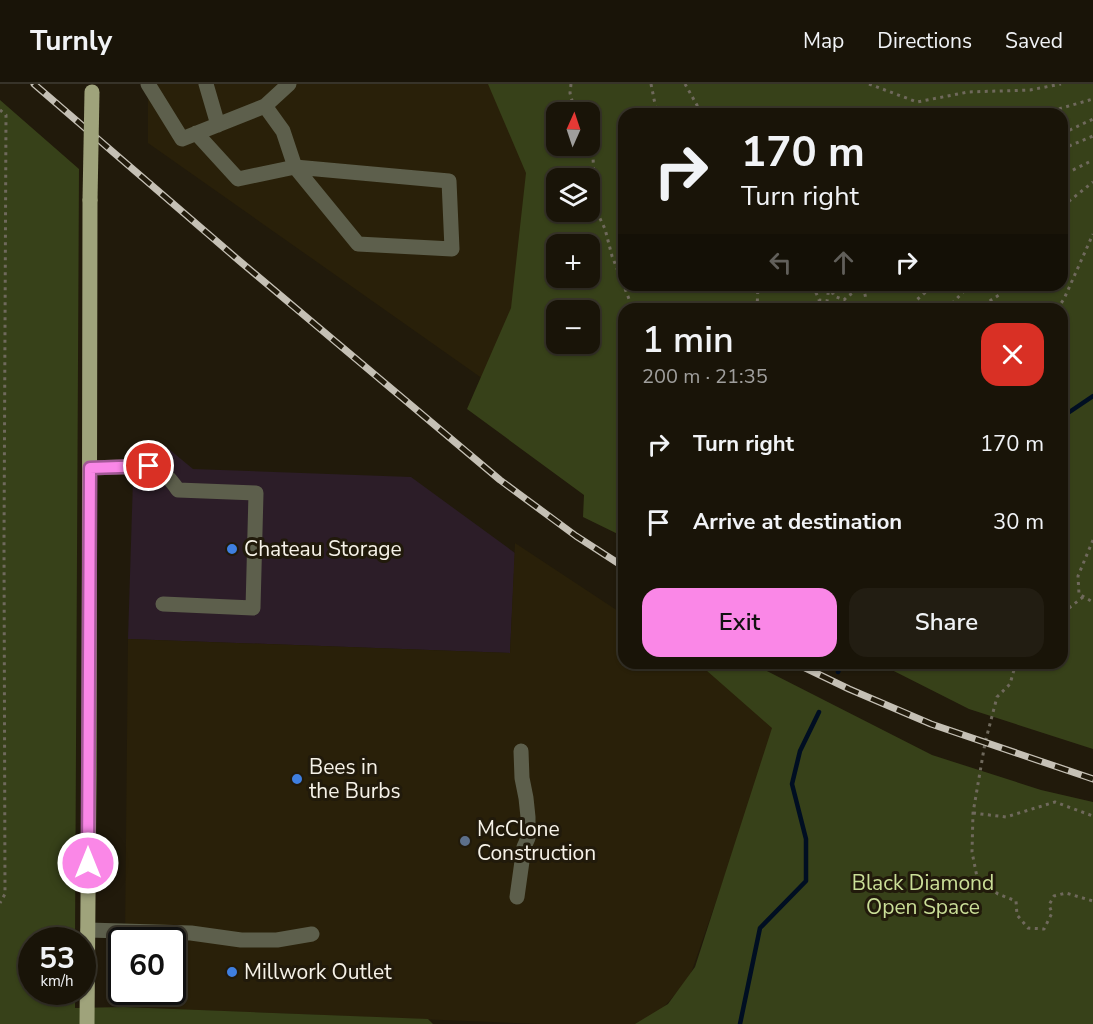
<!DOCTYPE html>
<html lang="en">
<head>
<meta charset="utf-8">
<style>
	body { margin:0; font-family:"Nunito Sans",sans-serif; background:#221d12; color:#f1f3f6; height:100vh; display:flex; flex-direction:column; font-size:22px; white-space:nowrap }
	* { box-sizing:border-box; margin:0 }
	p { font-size:20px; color:#9f9e9c }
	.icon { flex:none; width:33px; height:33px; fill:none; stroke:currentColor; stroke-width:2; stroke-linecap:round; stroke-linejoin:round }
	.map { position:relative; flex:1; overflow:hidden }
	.details { position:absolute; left:618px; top:219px; width:450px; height:366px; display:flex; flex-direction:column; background:#191408; border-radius:18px; box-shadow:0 2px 4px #0004,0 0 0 2px #373329 }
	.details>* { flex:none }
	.banner { position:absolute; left:618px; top:24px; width:450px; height:183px; border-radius:18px; box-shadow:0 2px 4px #0004,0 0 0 2px #373329; background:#191408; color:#f1f3f6; overflow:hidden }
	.needle { width:39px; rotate:3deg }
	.fabs { position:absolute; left:546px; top:18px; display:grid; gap:12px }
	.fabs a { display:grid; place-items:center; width:54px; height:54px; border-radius:12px; background:#191408; box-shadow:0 2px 4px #0004,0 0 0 2px #373329; font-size:30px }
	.speed { position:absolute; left:18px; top:843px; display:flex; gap:12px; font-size:30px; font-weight:700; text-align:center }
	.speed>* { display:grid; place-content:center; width:78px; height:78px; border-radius:50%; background:#191408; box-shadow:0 2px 4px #0004,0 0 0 2px #373329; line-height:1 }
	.speed small { font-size:15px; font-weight:400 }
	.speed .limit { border:3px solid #111; border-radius:9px; background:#fff; color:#111 }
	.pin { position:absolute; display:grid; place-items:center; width:51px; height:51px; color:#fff; margin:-26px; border:3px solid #fff; border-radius:50%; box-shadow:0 2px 6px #0007 }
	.me { position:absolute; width:66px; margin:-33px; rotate:0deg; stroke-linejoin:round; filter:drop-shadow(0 0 4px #0008) }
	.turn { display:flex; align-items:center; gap:21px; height:126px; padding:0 24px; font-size:27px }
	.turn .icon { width:78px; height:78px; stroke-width:2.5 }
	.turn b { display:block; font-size:42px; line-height:51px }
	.lanes { display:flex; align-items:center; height:57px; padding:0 24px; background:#0003; justify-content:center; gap:30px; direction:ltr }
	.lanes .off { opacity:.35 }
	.round { display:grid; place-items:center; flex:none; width:63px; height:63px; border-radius:18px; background:#221d12 }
	.head { display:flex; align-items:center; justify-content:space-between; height:102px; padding:0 24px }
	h1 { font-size:36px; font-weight:600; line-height:45px }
	.action { display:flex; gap:12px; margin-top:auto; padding:12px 24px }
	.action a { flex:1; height:69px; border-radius:18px; background:#fa87e7; color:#111; font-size:24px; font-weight:600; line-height:69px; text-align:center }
	.action a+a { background:#221d12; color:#f1f3f6 }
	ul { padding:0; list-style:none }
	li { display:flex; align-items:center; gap:18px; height:78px; padding:0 24px }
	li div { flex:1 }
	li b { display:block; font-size:22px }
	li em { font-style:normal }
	header { display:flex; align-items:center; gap:36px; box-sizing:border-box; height:84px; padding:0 30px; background:#191408; border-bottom:2px solid #373329 }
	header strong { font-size:28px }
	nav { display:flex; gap:33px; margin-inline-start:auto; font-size:21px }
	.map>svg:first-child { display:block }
</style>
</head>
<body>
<header>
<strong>Turnly</strong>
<nav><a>Map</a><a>Directions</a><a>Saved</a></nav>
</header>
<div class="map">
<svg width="1093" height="940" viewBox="0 0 1093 940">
	<rect width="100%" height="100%" fill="#211a0b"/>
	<!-- commercial -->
	<path fill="#2c1d28" d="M164,361L193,385L411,393L515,469L510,569L128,555L134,363Z"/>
	<!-- built -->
	<path fill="#292009" d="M148,0H562L556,28L530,328L148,59Z
		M515,459L624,531V579H697L780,634L689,895L663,924L639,940H540L124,923V908H172V856H125L128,555L510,569Z"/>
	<!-- green -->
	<path fill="#374119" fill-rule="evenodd" d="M488,0H1093V665L969,625L878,579H1062V225H624V453L583,433L584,411L467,325L511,224L526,89ZM590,28V62H556V28ZM624,30H1062V201H624ZM590,94V128H556V94ZM590,160V194H556V160ZM590,226V260H556V226Z
		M0,16L79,85L75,856H32V908H75V924L124,923L428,935L433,940H0Z
		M698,579H751L932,671L1041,706L1093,718V940H635L668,920L695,883L772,644Z"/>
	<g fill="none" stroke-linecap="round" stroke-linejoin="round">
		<!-- stream -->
		<path stroke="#000e22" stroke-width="4.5" d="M1062,333L1093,312
			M838,588L842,579
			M740,940L760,844L806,797V755L792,700L800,667L819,628"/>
		<!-- path -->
		<path stroke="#6f695c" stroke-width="3" stroke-dasharray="3 4.5" stroke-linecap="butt" d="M571,0L570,9L575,28
			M651,0L657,30
			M685,0L702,30
			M869,0L917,18L968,8L1030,6L1061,0
			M0,26L6,31L4,459L5,810L0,819
			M1024,30L1030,25L1048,28L1093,15
			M1062,47L1070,46L1093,35
			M590,61L593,72L595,124L605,145L612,172L633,225
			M1062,65L1093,52
			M1062,96L1069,88L1093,76
			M1062,121L1068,118L1093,98
			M815,201V206L819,216L827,217L829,203
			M829,201L834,212L844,216C849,210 855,209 860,203L864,206L867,220L871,225
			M757,225L758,201
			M906,225L934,201
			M947,225L964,207L968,201
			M977,225L999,211L1005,201
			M1057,225L1064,215L1093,150
			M1093,456L1078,492L1079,510L1093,518
			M1062,527L1069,524L1083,513
			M1016,579L1010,600L997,613L985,659L973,729L972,768L977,793L998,810L1016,817L1017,831L1028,844L1044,845L1052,829L1049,821L1054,812L1066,809L1093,817
			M973,729L1006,733L1055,718L1093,732"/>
		<!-- minor -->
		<path stroke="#5d5f4c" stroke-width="15" d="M148,0L182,55L265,22L283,47L295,83L358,160L452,165L449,97L295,83L238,95L196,49
			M206,0L218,41
			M265,22L289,0
			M90,384L149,382C164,388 169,393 178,406L256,409L253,524L163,520
			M517,813L524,763L528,754V733L526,714L522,694L521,667
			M88,846L191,849L241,856H277L312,850"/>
		<!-- major -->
		<path stroke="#9fa37b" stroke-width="15" d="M87,940L89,690L90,116"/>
		<defs>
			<path id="rail" d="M34,0L236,174L500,396L576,452L624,483
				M795,579L849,605L931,640L1093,695"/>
		</defs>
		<!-- rail casing -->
		<use href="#rail" stroke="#c5c0b5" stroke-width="7"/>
		<!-- rail -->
		<use href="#rail" stroke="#211a0b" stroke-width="4.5" stroke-dasharray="14" stroke-linecap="butt"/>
		<!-- major-bridge -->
		<path stroke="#9fa37b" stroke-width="15" d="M90,116L92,8"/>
	</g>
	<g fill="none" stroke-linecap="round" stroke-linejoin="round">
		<defs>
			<path id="route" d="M88,779L90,384L149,382"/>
		</defs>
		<!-- route casing -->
		<use href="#route" stroke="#a25896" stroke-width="15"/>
		<!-- route -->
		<use href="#route" stroke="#fa87e7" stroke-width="10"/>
	</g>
	<!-- markers -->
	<g fill="#3f7fe0" stroke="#211a0b" stroke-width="2">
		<circle cx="232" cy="465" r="6"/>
		<circle cx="297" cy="695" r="6"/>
		<circle cx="232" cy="888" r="6"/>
	</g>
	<circle fill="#5c6f8a" stroke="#211a0b" stroke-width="2" cx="465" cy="757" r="6"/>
	<g text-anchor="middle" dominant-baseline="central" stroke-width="6" stroke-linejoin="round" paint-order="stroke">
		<!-- poi labels -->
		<g font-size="21" fill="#f6f2e8" stroke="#211a0b" text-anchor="start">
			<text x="244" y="465">Chateau Storage</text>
			<text x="309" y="683">Bees in<tspan x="309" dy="24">the Burbs</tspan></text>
			<text x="477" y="745">McClone<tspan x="477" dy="24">Construction</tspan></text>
			<text x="244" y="888">Millwork Outlet</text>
		</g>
		<!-- park labels -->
		<g font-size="21" fill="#cade97" stroke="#211a0b">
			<text x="923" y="799">Black Diamond<tspan x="923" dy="24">Open Space</tspan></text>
		</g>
	</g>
</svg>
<div class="fabs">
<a><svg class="needle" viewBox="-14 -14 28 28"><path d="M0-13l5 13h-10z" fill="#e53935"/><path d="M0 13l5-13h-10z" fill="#9f9e9c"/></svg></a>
<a><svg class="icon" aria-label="layers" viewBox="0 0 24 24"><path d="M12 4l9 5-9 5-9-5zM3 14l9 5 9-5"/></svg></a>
<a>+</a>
<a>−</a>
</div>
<div class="speed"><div>53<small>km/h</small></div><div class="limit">60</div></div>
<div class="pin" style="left:149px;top:382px;background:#d93025"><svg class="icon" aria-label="arrive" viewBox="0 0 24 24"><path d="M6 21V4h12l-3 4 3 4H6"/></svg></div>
<svg class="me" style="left:88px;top:779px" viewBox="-20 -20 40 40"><circle r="17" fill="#fa87e7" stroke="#fff" stroke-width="3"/><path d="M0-11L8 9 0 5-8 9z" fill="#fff"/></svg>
<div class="banner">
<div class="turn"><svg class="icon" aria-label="right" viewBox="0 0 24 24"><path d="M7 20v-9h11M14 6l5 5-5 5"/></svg><div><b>170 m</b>Turn right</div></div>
<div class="lanes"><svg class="icon off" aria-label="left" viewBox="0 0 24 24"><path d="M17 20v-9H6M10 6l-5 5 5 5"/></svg><svg class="icon off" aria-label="ahead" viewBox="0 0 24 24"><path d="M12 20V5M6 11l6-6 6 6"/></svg><svg class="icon" aria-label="right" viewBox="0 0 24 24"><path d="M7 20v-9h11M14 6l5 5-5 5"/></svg></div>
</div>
<section class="details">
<div class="head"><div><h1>1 min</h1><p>200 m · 21:35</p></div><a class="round" style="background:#d93025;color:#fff"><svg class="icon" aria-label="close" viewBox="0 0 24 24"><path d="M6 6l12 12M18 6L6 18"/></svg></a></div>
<ul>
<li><svg class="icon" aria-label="right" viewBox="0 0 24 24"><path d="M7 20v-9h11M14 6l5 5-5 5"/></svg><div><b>Turn right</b></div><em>170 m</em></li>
<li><svg class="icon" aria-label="arrive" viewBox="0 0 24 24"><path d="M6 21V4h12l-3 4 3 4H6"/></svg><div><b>Arrive at destination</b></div><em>30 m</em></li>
</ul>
<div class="action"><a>Exit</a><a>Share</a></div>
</section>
</div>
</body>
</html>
